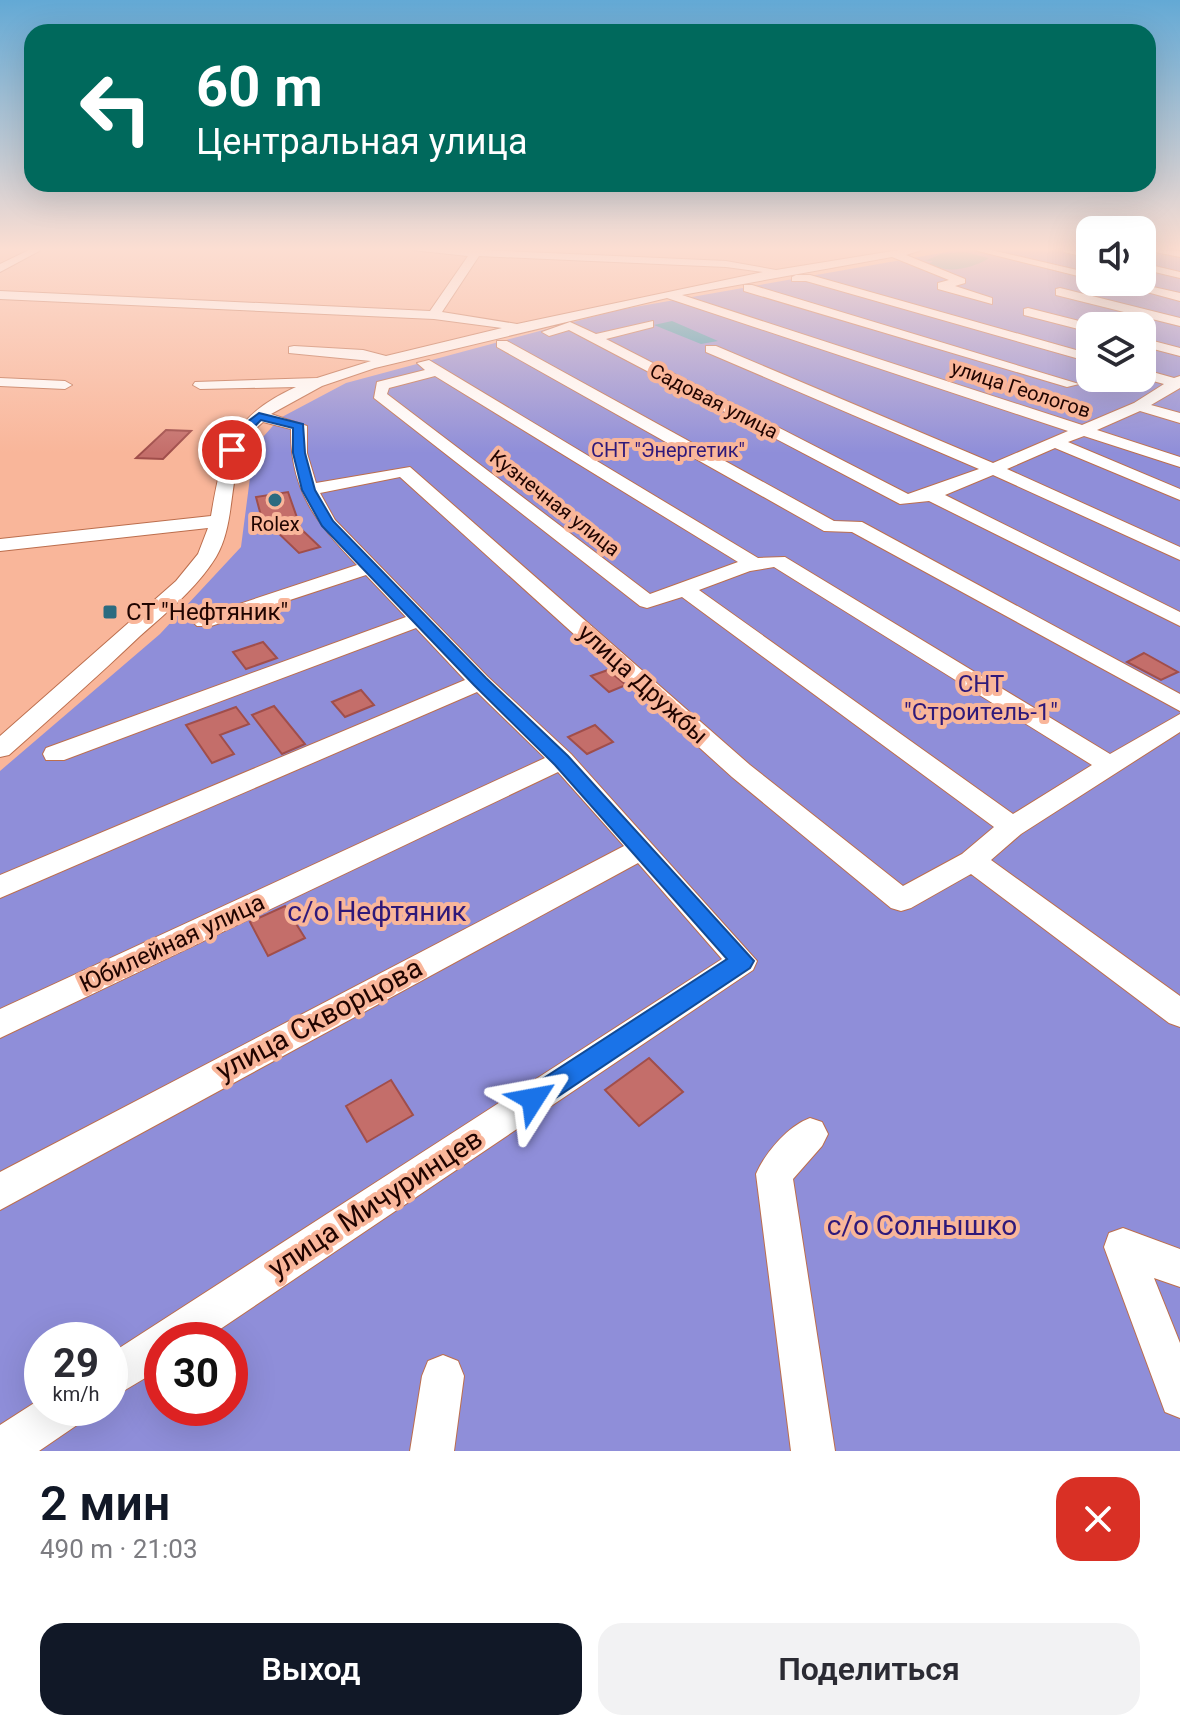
<!DOCTYPE html>
<html lang="ru">
<head>
<meta charset="utf-8">
<style>
	body { margin:0; font-family:Roboto,sans-serif; background:#f2f2f3; color:#2b2b33; height:100vh; display:flex; flex-direction:column; font-size:30px; white-space:nowrap }
	* { box-sizing:border-box; margin:0 }
	p { font-size:26px; color:#7c7c81 }
	.icon { flex:none; width:44px; height:44px; fill:none; stroke:currentColor; stroke-width:2; stroke-linecap:round; stroke-linejoin:round }
	.map { position:relative; height:1451px; overflow:hidden }
	.details { display:flex; flex-direction:column; background:#fff; flex:1 }
	.details>* { flex:none }
	.top-card { position:absolute; left:24px; top:24px; width:1132px; height:168px; border-radius:24px; box-shadow:0 8px 32px #0002; background:#00695c; color:#fff; overflow:hidden }
	.buttons { position:absolute; left:1076px; top:216px; display:grid; gap:16px }
	.buttons a { display:grid; place-items:center; width:80px; height:80px; border-radius:16px; background:#fff; box-shadow:0 8px 32px #0002; font-size:40px }
	.speed { position:absolute; left:24px; top:1322px; display:flex; gap:16px; font-size:40px; font-weight:700; text-align:center }
	.speed>* { display:grid; place-content:center; width:104px; height:104px; border-radius:50%; background:#fff; box-shadow:0 8px 32px #0002; line-height:1 }
	.speed small { font-size:20px; font-weight:400 }
	.speed .limit { border:12px solid #d22; background:#fff; color:#111 }
	.pin { position:absolute; display:grid; place-items:center; width:68px; height:68px; color:#fff; margin:-34px; border:4px solid #fff; border-radius:50%; box-shadow:0 2px 8px #0007 }
	.me { position:absolute; width:88px; margin:-44px; rotate:56deg; stroke-linejoin:round; filter:drop-shadow(0 0 6px #0008) }
	.turn { display:flex; align-items:center; gap:28px; height:168px; padding:0 40px; font-size:36px }
	.turn .icon { width:104px; height:104px; stroke-width:2.5 }
	.turn b { display:block; font-size:56px; line-height:68px }
	.round { display:grid; place-items:center; flex:none; width:84px; height:84px; border-radius:24px; background:#f2f2f3 }
	.overview { display:flex; align-items:center; justify-content:space-between; height:136px; padding:0 40px }
	h1 { font-size:48px; font-weight:600; line-height:60px; color:#111827 }
	.cta { display:flex; gap:16px; margin-top:auto; padding:16px 40px }
	.cta a { flex:1; height:92px; border-radius:24px; background:#111827; color:#fff; font-size:32px; font-weight:600; line-height:92px; text-align:center }
	.cta a+a { background:#f2f2f3; color:#2b2b33 }
	.map>svg:first-child { display:block }
</style>
</head>
<body>
<div class="map">
<svg width="1180" height="1451" viewBox="0 0 1180 1451">
	<rect width="100%" height="100%" fill="#f9b69a"/>
	<!-- green -->
	<path fill="#8f8ed9" fill-rule="evenodd" d="M958,250H1090V282H1142V250H1180V1451H0V771L160,634L241,547L254,447L280,418L346,383L618,310ZM1090,326H1142V378H1090ZM42,1340H110V1408H42ZM162,1340H230V1408H162Z"/>
	<!-- water -->
	<path fill="#3c99b8" d="M964,252L989,258C972,269 947,274 929,264L933,261H925L941,254Z
		M672,321L718,341L701,344L654,325Z"/>
	<!-- building -->
	<path fill="#c46e6a" stroke="#a04e4b" stroke-width="2" d="M166,430L191,431L163,459L136,458Z
		M288,492L301,529L320,547L299,553L271,526L264,527L256,497Z
		M263,642L277,658L246,669L233,652Z
		M1144,653L1178,672L1161,680L1127,662Z
		M608,670L626,685L609,692L591,676Z
		M361,690L374,705L345,717L332,702Z
		M274,706L305,744L282,754L252,715Z
		M236,707L249,724L220,735L234,754L212,763L186,725Z
		M595,725L613,742L587,754L568,737Z
		M285,906L305,938L268,956L250,922Z
		M649,1058L683,1092L639,1126L605,1090Z
		M391,1080L413,1115L367,1142L346,1106Z"/>
	<g fill="none" stroke-linecap="round" stroke-linejoin="round">
		<defs>
			<path id="minor" d="M29,250H41L0,272V264Z
				M412,250H482L726,261L776,270L899,250H922L906,255L965,279V283L955,286L992,298V304L938,289V283L949,280L892,257L682,295L1082,425L1134,403L1164,384L1142,378V369L1174,378L1180,376V388L1151,405L1180,413V423L1140,411L1097,430L1180,457V467L1084,436L1068,442L1180,489V500L1055,448L1007,469L1180,547V560L993,475L945,495L1180,612V626L929,501L900,504L569,330L549,336L542,332L570,322L596,334L653,321V327L606,339L908,494L979,469L706,352V346H716L993,463L1068,431L667,298L375,368L322,386L271,414L307,426V453L316,483L410,467L750,765L903,886L962,854L994,827L682,597L647,608L640,606L374,398L377,382L425,370L417,363L429,360L758,558L785,557L1110,754L1180,714V732L1021,834L991,860L1180,996V1027L1169,1023L971,874L911,908L901,911L891,908L732,777L400,477L320,493L335,520L488,677L571,754L757,961L753,970L204,1340H162V1368L110,1399V1354L722,959L638,863L0,1210V1172L624,846L558,772L0,1038V1009L545,758L477,692L0,898V875L465,680L416,628L64,760H46L43,754L46,748L406,617L366,575L211,626H197L193,622L197,618L357,565C316,523 290,490 291,429L263,422C222,456 241,514 216,557C197,588 167,612 140,636C97,677 53,716 9,755L0,757V736L176,581L198,554L208,528L0,551V539L211,516C222,451 230,417 296,387L200,389L193,385L195,382L317,378L371,361L289,353V347L294,346L363,350L386,356L502,328L434,319L0,299V291L430,311L468,256ZM479,256L726,267L763,272L517,324L442,312ZM435,376L738,562L650,594L387,394L389,388ZM774,567L1092,765L1013,814L699,590L750,571Z
				M974,250H991L1090,273V279Z
				M1063,250L1090,252V258L1064,252Z
				M1154,250L1180,251V257L1155,252Z
				M1142,263L1180,272V278L1142,269Z
				M796,275H810L1090,354V362L806,281H792V277Z
				M1110,282H1131L1180,293V301Z
				M744,285H752L1079,384L1067,387L744,291Z
				M1060,288L1180,318V326L1056,295V289Z
				M1028,308L1095,325V326H1090V332L1024,315V309Z
				M1142,338L1180,348V356L1142,346Z
				M497,341H507L834,521L862,522L1180,694V711L852,532L824,531L497,347Z
				M0,378L65,381L72,385L65,389L0,386Z
				M810,1118L822,1122L828,1134L822,1146L793,1179L835,1451H791L756,1174C765,1153 788,1126 810,1118Z
				M1123,1228L1180,1249V1287L1154,1278L1180,1343V1418L1165,1412L1104,1247L1109,1233Z
				M443,1355L458,1361L464,1376L454,1451H410L422,1376L428,1361Z
				M42,1398V1408H86L80,1423L39,1451H0V1425Z"/>
		</defs>
		<!-- minor casing -->
		<use href="#minor" stroke="#bc6e4d" stroke-width="2"/>
		<!-- minor -->
		<use href="#minor" fill="#fff" fill-rule="evenodd"/>
	</g>
	<!-- sky -->
	<linearGradient id="sky" x2="0" y2="1"><stop stop-color="#63a9d5"/><stop offset="0.55" stop-color="#fcded2"/><stop offset="1" stop-color="#fcded2" stop-opacity="0"/></linearGradient>
	<rect width="1180" height="453" fill="url(#sky)"/>
	<!-- route -->
	<path fill="#1a73e8" stroke="#114b97" stroke-width="2" d="M259,413L303,424L305,453L315,490L333,521L486,678L568,756L754,961L750,968L542,1107L533,1111L524,1107L520,1099L524,1091L727,959L555,765L474,685L322,526L302,490L293,453V428L261,420L247,434L237,453H228L238,429Z"/>
	<!-- markers -->
	<g fill="#2c6b80" stroke="#f9b69a" stroke-width="3">
		<circle cx="275" cy="500" r="8"/>
		<rect x="102" y="604" width="16" height="16" rx="4"/>
	</g>
	<g text-anchor="middle" dominant-baseline="central" stroke-width="8" stroke-linejoin="round" paint-order="stroke">
		<!-- far-street labels -->
		<g font-size="20" fill="#200400" stroke="#f9b69a">
			<text transform="translate(1021 389) rotate(18)">улица Геологов</text>
			<text transform="translate(714 401) rotate(27)">Садовая улица</text>
			<text transform="translate(555 503) rotate(38)">Кузнечная улица</text>
		</g>
		<!-- far-park labels -->
		<g font-size="20" fill="#2f197a" stroke="#f9b69a">
			<text x="668" y="450">СНТ "Энергетик"</text>
		</g>
		<!-- far-poi labels -->
		<g font-size="20" fill="#200400" stroke="#f9b69a">
			<text x="275" y="524">Rolex</text>
		</g>
		<!-- poi labels -->
		<g font-size="24" fill="#200400" stroke="#f9b69a" text-anchor="start">
			<text x="126" y="612">СТ "Нефтяник"</text>
		</g>
		<!-- street labels -->
		<g font-size="24" fill="#200400" stroke="#f9b69a">
			<text transform="translate(643 684) rotate(42)">улица Дружбы</text>
			<text transform="translate(172 943) rotate(-25)">Юбилейная улица</text>
		</g>
		<!-- park labels -->
		<g font-size="24" fill="#2f197a" stroke="#f9b69a">
			<text x="981" y="684">СНТ<tspan x="981" dy="28">"Строитель-1"</tspan></text>
		</g>
		<!-- near-park labels -->
		<g font-size="28" fill="#2f197a" stroke="#f9b69a">
			<text x="377" y="911">с/о Нефтяник</text>
			<text x="922" y="1225">с/о Солнышко</text>
		</g>
		<!-- near-street labels -->
		<g font-size="28" fill="#200400" stroke="#f9b69a">
			<text transform="translate(319 1019) rotate(-28)">улица Скворцова</text>
			<text transform="translate(375 1203) rotate(-33)">улица Мичуринцев</text>
		</g>
	</g>
</svg>
<div class="buttons">
<a><svg class="icon" aria-label="sound" viewBox="0 0 24 24"><path d="M4 9h4l5-4v14l-5-4H4zM17 9q2 3 0 6"/></svg></a>
<a><svg class="icon" aria-label="layers" viewBox="0 0 24 24"><path d="M12 4l9 5-9 5-9-5zM3 14l9 5 9-5"/></svg></a>
</div>
<div class="speed"><div>29<small>km/h</small></div><div class="limit">30</div></div>
<div class="pin" style="left:232px;top:450px;background:#d93025"><svg class="icon" aria-label="arrive" viewBox="0 0 24 24"><path d="M6 21V4h12l-3 4 3 4H6"/></svg></div>
<svg class="me" style="left:533px;top:1099px" viewBox="-20 -20 40 40"><path d="M0-17L14 15 0 8-14 15z" fill="#1a73e8" stroke="#fff" stroke-width="4"/></svg>
<div class="top-card">
<div class="turn"><svg class="icon" aria-label="left" viewBox="0 0 24 24"><path d="M17 20v-9H6M10 6l-5 5 5 5"/></svg><div><b>60 m</b>Центральная улица</div></div>
</div>
</div>
<section class="details">
<div class="overview"><div><h1>2 мин</h1><p>490 m · 21:03</p></div><a class="round" style="background:#d93025;color:#fff"><svg class="icon" aria-label="close" viewBox="0 0 24 24"><path d="M6 6l12 12M18 6L6 18"/></svg></a></div>
<div class="cta"><a>Выход</a><a>Поделиться</a></div>
</section>
</body>
</html>
